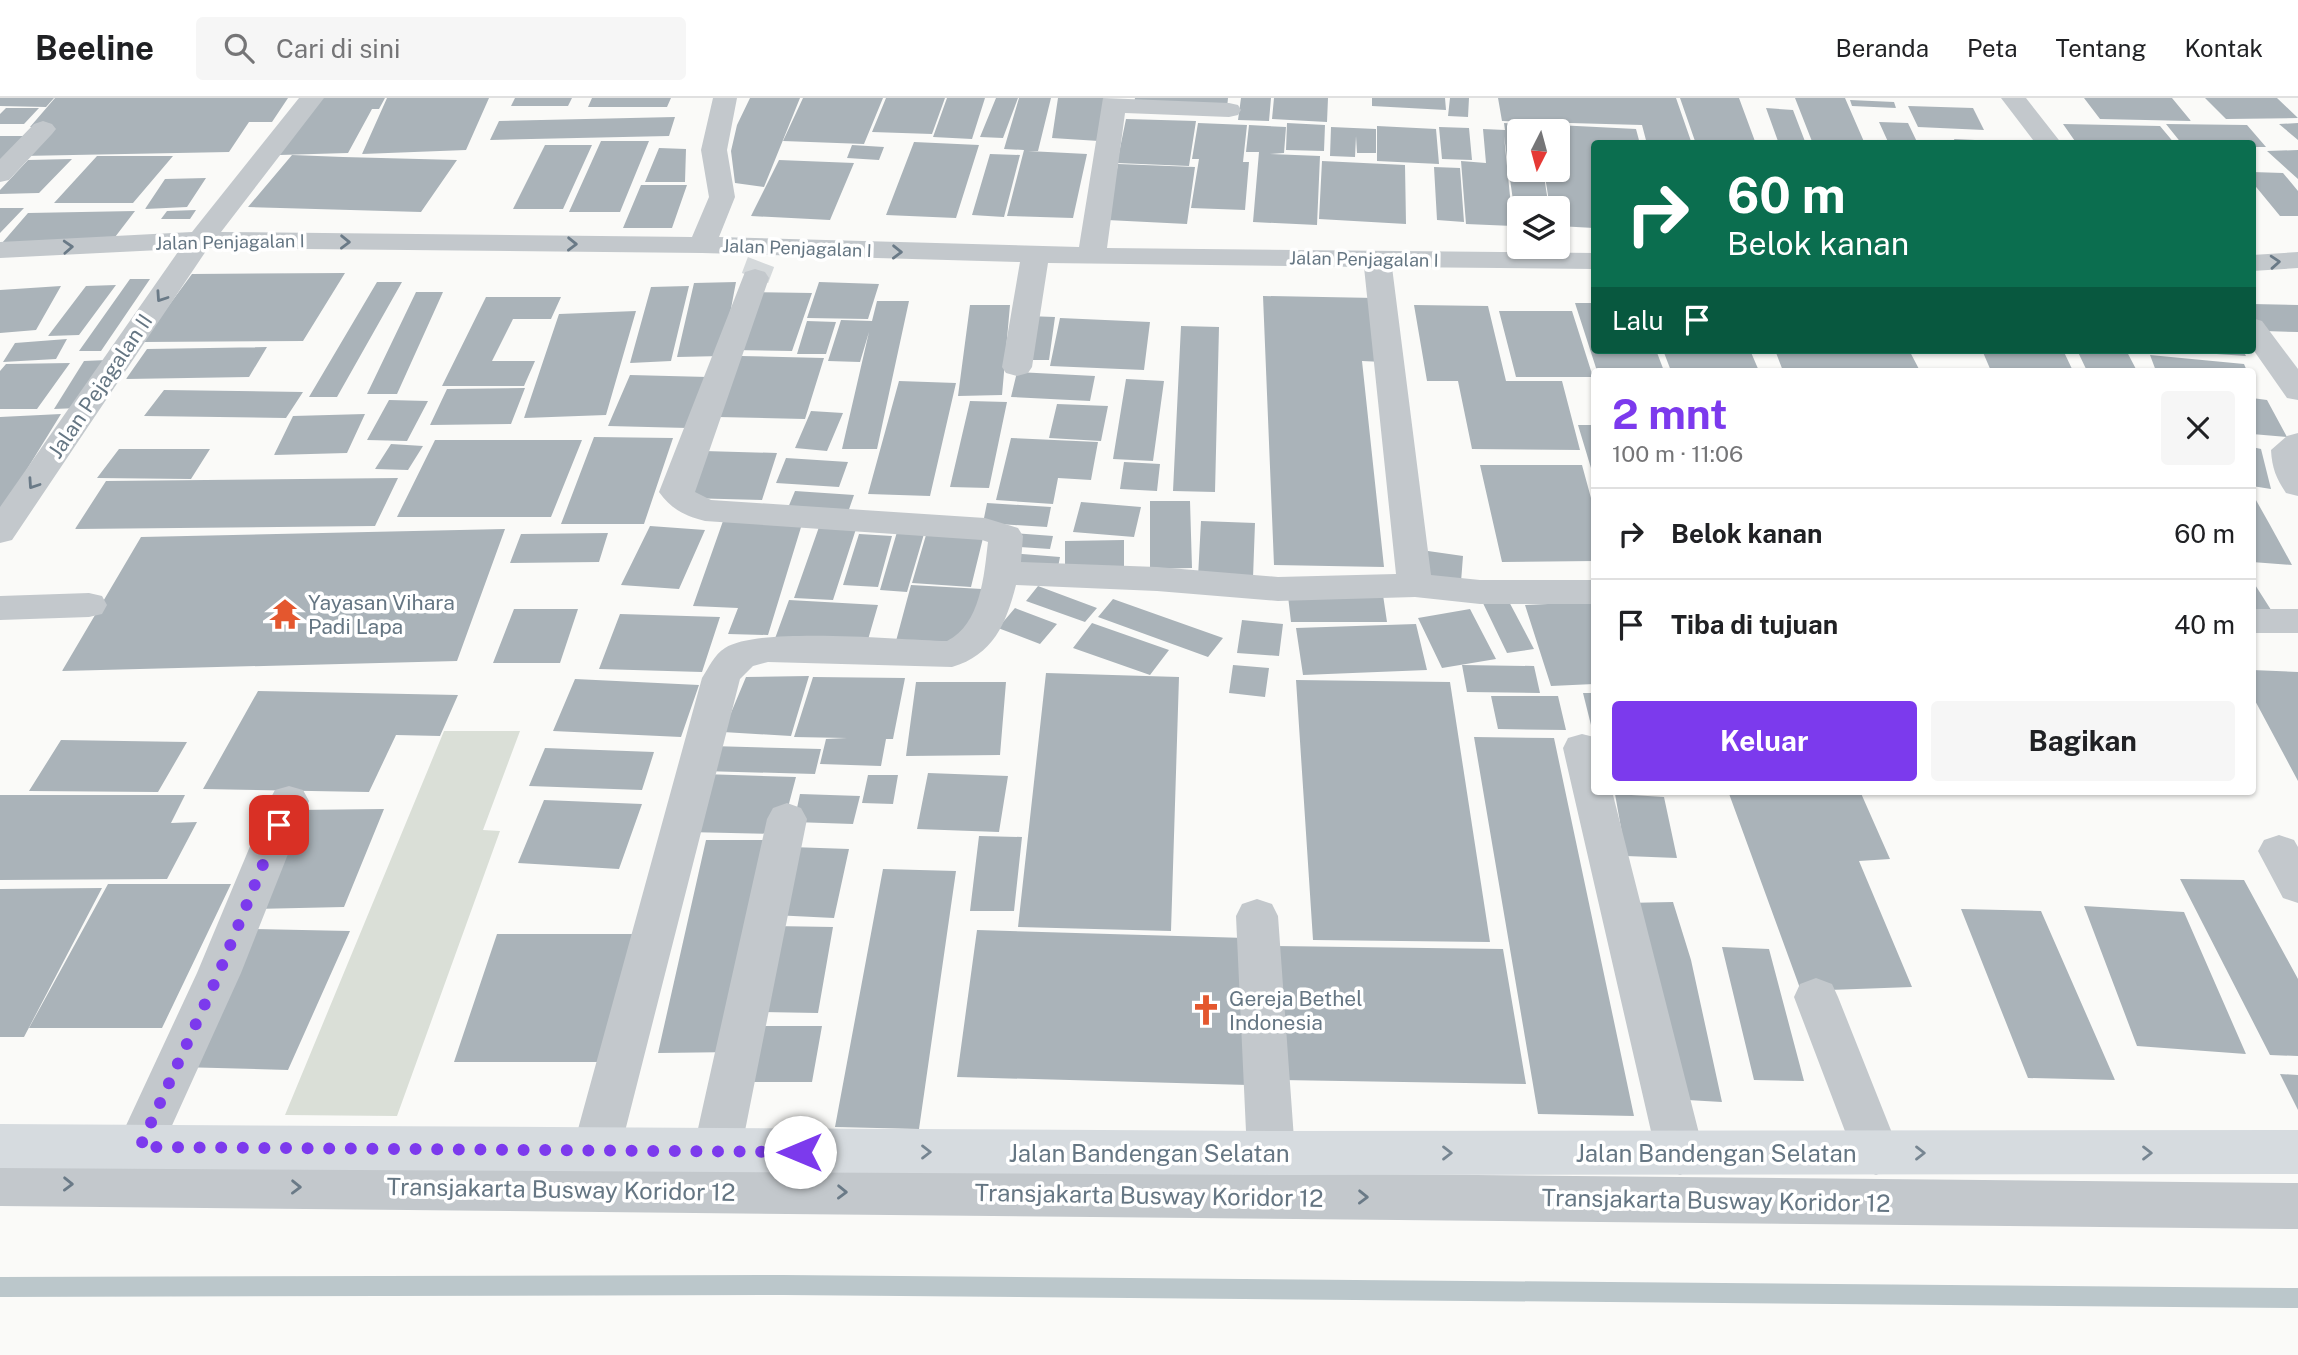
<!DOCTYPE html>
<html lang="id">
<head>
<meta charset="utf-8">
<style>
	body { margin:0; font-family:"Public Sans",sans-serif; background:#f6f6f6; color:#202124; height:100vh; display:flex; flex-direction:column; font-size:26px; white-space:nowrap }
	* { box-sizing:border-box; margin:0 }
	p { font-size:23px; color:#757577 }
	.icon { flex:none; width:38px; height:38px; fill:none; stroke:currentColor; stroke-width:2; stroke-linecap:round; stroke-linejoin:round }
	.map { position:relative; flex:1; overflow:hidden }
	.details { position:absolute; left:1591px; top:270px; width:665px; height:427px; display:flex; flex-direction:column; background:#fff; border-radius:7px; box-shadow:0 2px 5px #0004 }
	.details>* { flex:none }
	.banner { position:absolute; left:1591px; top:42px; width:665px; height:214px; border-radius:7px; box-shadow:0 2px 5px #0004; background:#0b6e4f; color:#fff; overflow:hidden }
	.needle { width:46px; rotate:186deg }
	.buttons { position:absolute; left:1507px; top:21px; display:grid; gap:14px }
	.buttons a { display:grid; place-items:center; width:63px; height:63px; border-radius:7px; background:#fff; box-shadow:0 2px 5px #0004; font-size:35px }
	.pin { position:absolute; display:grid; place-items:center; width:60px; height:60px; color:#fff; margin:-30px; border-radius:14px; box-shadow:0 4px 10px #0006 }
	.me { position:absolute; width:77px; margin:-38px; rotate:270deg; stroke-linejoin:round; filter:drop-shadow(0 0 5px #0008) }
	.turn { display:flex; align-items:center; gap:24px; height:147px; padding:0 21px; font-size:32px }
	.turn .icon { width:91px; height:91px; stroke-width:2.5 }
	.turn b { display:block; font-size:49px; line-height:60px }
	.then { display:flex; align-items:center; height:66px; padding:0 21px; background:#0003; gap:14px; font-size:26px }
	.round { display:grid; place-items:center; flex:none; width:74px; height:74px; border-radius:7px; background:#f6f6f6 }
	.head { display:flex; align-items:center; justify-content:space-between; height:119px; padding:0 21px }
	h1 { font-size:42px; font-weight:700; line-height:52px; color:#7c3aed }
	.primary-button { display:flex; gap:14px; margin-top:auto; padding:14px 21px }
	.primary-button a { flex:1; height:80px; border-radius:7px; background:#7c3aed; color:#fff; font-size:28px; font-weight:700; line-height:80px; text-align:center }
	.primary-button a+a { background:#f6f6f6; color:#202124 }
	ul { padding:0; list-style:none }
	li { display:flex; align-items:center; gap:21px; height:91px; padding:0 21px; border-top:2px solid #e0e0e0 }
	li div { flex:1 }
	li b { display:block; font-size:26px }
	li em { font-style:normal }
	header { display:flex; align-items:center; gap:42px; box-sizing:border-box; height:98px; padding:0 35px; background:#fff; border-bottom:2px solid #e0e0e0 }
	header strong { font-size:33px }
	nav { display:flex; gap:38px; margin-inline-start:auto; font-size:24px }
	.search { width:490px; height:63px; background:#f6f6f6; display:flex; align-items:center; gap:18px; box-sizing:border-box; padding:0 24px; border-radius:7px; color:#757577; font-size:26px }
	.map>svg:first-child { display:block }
</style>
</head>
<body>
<header>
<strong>Beeline</strong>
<div class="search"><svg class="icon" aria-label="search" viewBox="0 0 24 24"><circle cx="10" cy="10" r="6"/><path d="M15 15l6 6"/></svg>Cari di sini</div>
<nav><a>Beranda</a><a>Peta</a><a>Tentang</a><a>Kontak</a></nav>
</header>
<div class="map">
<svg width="2298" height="1257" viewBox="0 0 2298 1257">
	<rect width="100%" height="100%" fill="#fafaf8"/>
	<!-- green -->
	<path fill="#dadfd7" d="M444,633H520L483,732L500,733L397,1018L285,1017Z"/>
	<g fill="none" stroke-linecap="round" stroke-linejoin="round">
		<!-- stream -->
		<path fill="#bbc7cb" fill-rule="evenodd" d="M783,1177L2298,1190V1210L783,1197L0,1199V1179Z"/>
	</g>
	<!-- building -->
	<path fill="#aab3b9" d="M0,0H54L46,9L0,8Z
		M55,0H288L272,24H249L229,54L21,58L48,29H30Z
		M322,0H385L379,11H372L348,55L279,57Z
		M387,0H489L466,52L362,56Z
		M515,0H572L568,8H511Z
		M592,0H671L667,9H588Z
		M750,0H800L764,89L735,85L731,53L737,27Z
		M803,0H883L864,46L783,43Z
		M886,0H945L932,36L872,34Z
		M947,0H985L972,41L933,39Z
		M996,0H1018L1003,40L980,39Z
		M1019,0H1051L1038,53H1028L1087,56L1073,120L1007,118L1024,52L1004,51Z
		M1058,0H1104L1099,43L1052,40Z
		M1135,0H1228L1227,10L1134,5Z
		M1241,0H1271L1269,23L1238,22Z
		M1274,0H1328L1327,24L1272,21Z
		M1372,0H1445L1446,12L1372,8Z
		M1450,0H1469L1468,19L1448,18Z
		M1498,0H1676L1692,46H1647L1642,27L1502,23Z
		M1680,0H1739L1756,46H1696Z
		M1795,0H1845L1865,46H1813Z
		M2084,0H2172L2191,23L2100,21Z
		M2205,0H2277L2298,20L2226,21Z
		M1850,2L1894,4L1896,10L1852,8Z
		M1908,8L1973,10L1984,32L1918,29Z
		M6,10H39L24,26H0V16Z
		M1766,10L1793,12L1806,46H1779Z
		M675,19L669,38L490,42L499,23Z
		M1126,21L1196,23L1189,68L1117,65Z
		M1879,24L1908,25L1918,46H1889Z
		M1198,25L1247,27L1243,64H1249L1245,112L1191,110L1199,61H1192Z
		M1287,25L1325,27L1324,53L1286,52Z
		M1504,25L1536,27L1537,33H1519V72H1543L1549,110H1519V124H1516L1504,38L1513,128L1466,126L1461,63L1486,65L1483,31L1505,32Z
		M2298,25V42L2279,26Z
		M1537,26L1636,31L1640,46H1594V130L1558,128V110H1550L1544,72H1558V33H1538Z
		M2063,26L2160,28L2175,46H2077Z
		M2166,26L2247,27L2266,49H2252V46H2182Z
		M1249,27L1286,29L1284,55L1270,56L1320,58L1317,127L1253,124L1259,54H1246Z
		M1377,28L1436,31L1439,66L1377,63Z
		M1331,29L1376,31V55H1357L1356,38L1355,59L1330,58Z
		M1439,29L1469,30L1472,62L1442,61Z
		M0,38H26L0,64Z
		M1954,41L1996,43V46H1956Z
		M601,43H649L620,114H569Z
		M914,44L979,47L956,120L886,117Z
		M545,47H592L563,111H513Z
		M852,47L884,49L879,62L847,60Z
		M659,50L686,51L685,84H645Z
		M2298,52V81L2267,53Z
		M990,56L1020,57L1004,119L972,117Z
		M292,57L343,59L457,62L421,114L248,109Z
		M97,58H173L133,105H54Z
		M72,61L39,95L0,96V92L28,62Z
		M779,62L854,65L830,122L751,118Z
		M1322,63L1405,67L1406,126L1319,121Z
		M1118,66L1195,69L1187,126L1107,122Z
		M1434,69L1460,70L1464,124L1437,122Z
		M2252,74L2283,75L2298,93V118H2280L2252,84Z
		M206,80L187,109L145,111L165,81Z
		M641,87H687L672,130H623Z
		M0,110H24L0,135Z
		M196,112L190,121H161L167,113Z
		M135,113L112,143L2,145L28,115Z
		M345,175L303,243L142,244L192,176Z
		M130,181H150L101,253H79Z
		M377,184H402L337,299H309Z
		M736,184L722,258L677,259L694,185Z
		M819,184L879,186L868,221L807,220Z
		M116,187L79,237L48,238L86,188Z
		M61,188L36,232L0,235V192Z
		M689,188L671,263L630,265L651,189Z
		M416,194H443L397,296H367Z
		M754,194L812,195L792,253L731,252Z
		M1263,198L1376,200L1383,264L1362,263L1384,469L1274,467Z
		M486,199H561L551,221H513L492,263H535L524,288H442Z
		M877,203H909L877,351H842L869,234L860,264L828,263L841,222L872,223Z
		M1575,205H1594V252H1656L1664,273H1597Z
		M2252,206L2298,207V234L2264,233L2252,219Z
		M970,207H1010L1002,297L958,298Z
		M1414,207L1488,208L1506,283H1562L1580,352L1472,351L1458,283H1427Z
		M636,213L606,317L524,320L559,216Z
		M1499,213H1572L1593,279H1516Z
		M1027,218L1055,219L1049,262H1021Z
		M1060,220L1150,224L1144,272L1050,268Z
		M807,223L836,224L826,256H797Z
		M1181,228L1219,229L1215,394L1173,393Z
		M67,241L56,261L3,264L15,245Z
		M267,249L249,279L126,281L147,251Z
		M1663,252H1750L1759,273H1671Z
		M1775,252H1909L1920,273H1783Z
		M1982,252H2063L2073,273H1991Z
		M2077,252H2126L2137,273H2087Z
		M2200,252H2243L2246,258L2202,255Z
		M2150,257L2244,266L2247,273H2156Z
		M741,258L824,260L805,321L718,319Z
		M107,262L79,310L54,311L84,263Z
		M70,265L37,311H0V273L6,266Z
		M1017,274L1095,278L1090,303L1011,299Z
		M630,277L708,279L688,330L608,328Z
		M1126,281L1164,283L1153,363L1113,361Z
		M899,283L956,285L930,398L868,396Z
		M525,290L511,326L430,327L447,291Z
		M164,292L303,294L286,320L144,318Z
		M2252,300L2267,302L2287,339L2252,336Z
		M389,302L428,303L407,343L367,342Z
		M970,303L1007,304L989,390L950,389Z
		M1057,306L1108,308L1101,343L1049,340Z
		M811,313L843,315L827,353L795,350Z
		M61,316L0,415V319Z
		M365,316L347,355L274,357L293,318Z
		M1578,327H1594V380Z
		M594,339L673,340L644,426H561Z
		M1011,340L1098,344L1091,382L1058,380L1053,406L996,402Z
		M435,342H582L551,419H397Z
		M391,346L423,348L408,372L375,371Z
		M2252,349L2261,351L2271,391L2252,388Z
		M119,351H210L191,381L97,380Z
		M704,353L777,355L762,402L686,400Z
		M786,360L848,364L839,389L776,385Z
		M1124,364L1160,366L1157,393L1120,391Z
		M1480,367H1582L1594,411V463L1502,464Z
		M398,380L375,428L75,431L106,383Z
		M795,393L854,397L846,420L785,417Z
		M2252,395L2270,427L2292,467L2252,464Z
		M1150,403H1190L1192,470L1150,471Z
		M1081,404L1141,409L1134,439L1073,434Z
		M987,405L1051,409L1047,429L983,425Z
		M723,423L802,426L768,537L728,536L738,510L693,508Z
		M1201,423L1255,425L1253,480L1198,479Z
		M650,428L705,432L679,491L621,487Z
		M819,429L856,431L833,502L794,500Z
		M505,431L457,563L62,573L141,439Z
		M897,434L924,436L907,494L880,492Z
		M608,435L599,464L510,465L521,436Z
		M1011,435L1053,438L1050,451L1007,448Z
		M859,436L892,438L878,489L843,487Z
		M926,437L983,440L971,489L912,485Z
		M1124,442V472L1065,473V443Z
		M1428,453L1463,458L1461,484L1425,480Z
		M1010,455L1060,459L1057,474L1006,470Z
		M2252,482L2273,515L2252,514Z
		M911,487L982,491L969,547L896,543Z
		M1038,488L1097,510L1085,524L1026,503Z
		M1383,497L1387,524H1291L1288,498Z
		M1506,498L1534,551L1507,555L1481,501Z
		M1113,501L1175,523L1223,540L1208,559L1098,519Z
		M789,502L878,507L865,552L773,546Z
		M1594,504V586L1551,588L1525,507Z
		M1015,510L1057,526L1040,546L998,530Z
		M514,511H578L560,565H493Z
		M1470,511L1496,561L1442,570L1418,520Z
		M620,516L720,519L702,574L599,571Z
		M1242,522L1283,526L1279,558L1237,555Z
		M1092,525L1169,552L1150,577L1073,550Z
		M1416,526L1427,572L1303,577L1296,530Z
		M1233,567L1269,570L1265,599L1229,595Z
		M1462,567L1534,568L1540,595L1467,594Z
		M2252,572L2298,574V683L2252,597Z
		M1046,575L1179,579L1171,833L1018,829Z
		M809,578L791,638L723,634L746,579Z
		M813,579L905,580L893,641H886L881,668L820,666L826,641L847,640L794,639Z
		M575,581L699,587L681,639L553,633Z
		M1296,582L1450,584L1490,844L1313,842Z
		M916,584H1006L1000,657L906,658Z
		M258,593L458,597L440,638L396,637L369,694L203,691Z
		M1583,595H1594V635H1593Z
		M1491,598H1558L1566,632L1498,631Z
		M1474,639L1554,640L1634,1018L1538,1016Z
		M61,642L187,644L158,694L29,693Z
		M711,648L821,651L815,676L703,673Z
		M545,650L654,654L642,692L529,688Z
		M928,675L1008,678L999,734L917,731Z
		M703,676L796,679L781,736L687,734Z
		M868,677H898L893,706L862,705Z
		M1728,693H1860L1890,761L1859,763L1912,889L1801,893Z
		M800,696L860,698L853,726L794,724Z
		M1615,696L1664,699L1677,760L1626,758Z
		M0,697H185L171,725L197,724L167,781L0,782Z
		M544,702L642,706L619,771L518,765Z
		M384,711L344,809L252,811L296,712Z
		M979,738L1022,739L1014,813H970Z
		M706,742H775L736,954L658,955Z
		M791,749L849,751L834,820L773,817Z
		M883,771L956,773L919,1031L835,1029Z
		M2180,781L2244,782L2298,881V958L2270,957Z
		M108,786H231L162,930H29Z
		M102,790L24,939H0V791Z
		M1673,804L1691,862L1722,1004L1670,1001L1625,805Z
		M2084,808L2184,814L2246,956L2137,948Z
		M1961,811L2041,813L2115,982L2028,980Z
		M773,828L833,829L818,915L755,914Z
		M248,831L350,833L288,972L179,969Z
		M977,832L1246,840L1248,987L957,979Z
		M497,836H634L600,964H454Z
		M1275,848L1503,851L1526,986L1281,982Z
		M1722,849L1769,851L1804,983L1754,982Z
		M760,928H822L812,984H749Z
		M2280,976L2298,977V1012Z"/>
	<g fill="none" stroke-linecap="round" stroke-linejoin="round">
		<!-- minor-tunnel -->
		<path stroke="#d5d9db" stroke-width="28" stroke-dasharray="28 14" stroke-linecap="butt" d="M755,180L761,164"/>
		<!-- minor -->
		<path fill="#c3c8cc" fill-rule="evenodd" d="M299,0H324L221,134L692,139L709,99L701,52L713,0H737L727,52L735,99L719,139L1079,149L1103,0L1229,5L1238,7L1241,12L1238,17L1229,19L1125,15L1107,150L1594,155V171L1392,169L1431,477L1480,482H1594V506H1480L1415,499L1278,503L1157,493L1016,487C1006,526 993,557 952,569L768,564L753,568L740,581L620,1053L611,1069L705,1070L700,1068L693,1053L767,721L773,710L787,705L801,710L807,721L741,1053L734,1068L729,1070L1267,1075L1254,1070L1247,1055L1236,818L1242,806L1257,801L1272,806L1278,818L1295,1055L1288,1070L1275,1075L2298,1085V1131L0,1108V1064L124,1065L116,1049L197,875L269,703L275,692L289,688L303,692L309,703L241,875L155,1065L580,1069L572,1053L702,580C709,569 714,557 725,550C760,528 900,542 947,543C981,526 984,477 988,444L982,442L705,423C685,418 671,411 659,394L745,174L755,171L765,174L769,180L695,394L711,402L985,420L1018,430L1023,438L1021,464L1157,469L1278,479L1396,476L1364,169L1048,165L1032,269L1028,275L1017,278L1006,275L1002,269L1020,164L702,155L208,150L12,442L0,445V409L180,151L0,160V144L192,134Z
			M2001,0H2026L2062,46H2036Z
			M43,23L52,26L56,31L52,36L9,82L0,84V61L34,26Z
			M2298,154V170L2252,173V157Z
			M2252,220L2262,223L2298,271V302L2287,300L2252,250Z
			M2298,335V398L2286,395C2276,380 2272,370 2271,352L2287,338Z
			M89,495L102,498L107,507L102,516L89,519L0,522V498Z
			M2252,511H2298V535H2252Z
			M1582,636L1594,639V693H1612L1704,1055L1697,1070L1680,1077L1663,1070L1656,1055L1563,650L1568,640Z
			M2279,737L2294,742L2298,749V805L2283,800L2258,753L2264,742Z
			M1816,880L1832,886L1838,899L1900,1055L1893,1070L1876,1077L1859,1070L1794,899L1800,886Z"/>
		<!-- major -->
		<path fill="#d6dbdf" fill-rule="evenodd" d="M0,1026L1271,1033L2298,1032V1076L1271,1077L0,1070Z"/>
	</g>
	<!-- one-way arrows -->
	<defs><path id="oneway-chevron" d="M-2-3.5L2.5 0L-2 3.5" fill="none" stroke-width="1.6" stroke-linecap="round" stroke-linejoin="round" transform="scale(1.75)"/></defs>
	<g stroke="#6a7a87">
		<use href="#oneway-chevron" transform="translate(345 144) rotate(1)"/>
		<use href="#oneway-chevron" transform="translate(572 146) rotate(1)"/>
		<use href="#oneway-chevron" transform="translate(68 149) rotate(-3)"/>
		<use href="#oneway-chevron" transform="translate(897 154) rotate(1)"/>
		<use href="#oneway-chevron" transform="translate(2275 164) rotate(-4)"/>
		<use href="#oneway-chevron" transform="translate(161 199) rotate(124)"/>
		<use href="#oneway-chevron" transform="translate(33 386) rotate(124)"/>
		<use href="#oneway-chevron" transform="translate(68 1086) rotate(1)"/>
		<use href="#oneway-chevron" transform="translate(296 1089) rotate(1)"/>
		<use href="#oneway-chevron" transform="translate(842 1094) rotate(1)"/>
		<use href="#oneway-chevron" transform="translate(1363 1099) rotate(1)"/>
	</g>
	<g stroke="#768591">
		<use href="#oneway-chevron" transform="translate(926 1054)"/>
		<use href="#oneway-chevron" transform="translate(1447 1055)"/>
		<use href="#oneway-chevron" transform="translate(1920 1055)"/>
		<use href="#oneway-chevron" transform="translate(2147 1055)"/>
	</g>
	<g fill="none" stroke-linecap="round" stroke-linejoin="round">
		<!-- route -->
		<path stroke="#7c3aed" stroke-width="12" stroke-dasharray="0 21.6" d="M279,727L219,875L140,1049L800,1054"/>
	</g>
	<!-- icons -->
	<defs>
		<symbol id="temple-bare" viewBox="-9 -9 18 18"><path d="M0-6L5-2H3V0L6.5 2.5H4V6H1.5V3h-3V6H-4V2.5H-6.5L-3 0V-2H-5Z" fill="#e4572e" stroke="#fff" stroke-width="2.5" paint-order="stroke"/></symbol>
		<symbol id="church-bare" viewBox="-9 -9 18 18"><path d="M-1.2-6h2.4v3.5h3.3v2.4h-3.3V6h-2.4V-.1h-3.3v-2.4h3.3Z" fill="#e4572e" stroke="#fff" stroke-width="2.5" paint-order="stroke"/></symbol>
	</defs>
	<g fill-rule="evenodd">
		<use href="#temple-bare" x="263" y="494" width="44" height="44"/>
		<use href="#church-bare" x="1184" y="890" width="44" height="44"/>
	</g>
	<g text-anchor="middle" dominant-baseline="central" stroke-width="7" stroke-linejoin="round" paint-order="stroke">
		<!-- far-street labels -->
		<g font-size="18" fill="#657683" stroke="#fff">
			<text transform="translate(230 144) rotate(-1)">Jalan Penjagalan I</text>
			<text transform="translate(797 150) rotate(2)">Jalan Penjagalan I</text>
			<text transform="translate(1364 161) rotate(1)">Jalan Penjagalan I</text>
		</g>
		<!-- street labels -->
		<g font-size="21" fill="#657683" stroke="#fff">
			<text transform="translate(100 288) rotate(-56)">Jalan Pejagalan II</text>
		</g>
		<!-- poi labels -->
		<g font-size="21" fill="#657683" stroke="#fff" text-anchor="start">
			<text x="308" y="504">Yayasan Vihara<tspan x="308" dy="24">Padi Lapa</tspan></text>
			<text x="1229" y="900">Gereja Bethel<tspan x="1229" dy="24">Indonesia</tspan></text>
		</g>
		<!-- near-street labels -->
		<g font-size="24" fill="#657683" stroke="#fff">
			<text x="1149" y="1055">Jalan Bandengan Selatan</text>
			<text x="1716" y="1055">Jalan Bandengan Selatan</text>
			<text transform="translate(561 1091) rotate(1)">Transjakarta Busway Koridor 12</text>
			<text transform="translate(1149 1097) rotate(1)">Transjakarta Busway Koridor 12</text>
			<text transform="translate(1716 1102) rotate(1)">Transjakarta Busway Koridor 12</text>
		</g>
	</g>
</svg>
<div class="buttons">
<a><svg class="needle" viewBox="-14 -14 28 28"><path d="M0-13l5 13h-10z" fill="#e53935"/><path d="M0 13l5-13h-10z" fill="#757577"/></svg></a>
<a><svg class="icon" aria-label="layers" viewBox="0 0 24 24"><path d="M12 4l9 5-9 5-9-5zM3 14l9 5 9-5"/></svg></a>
</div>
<div class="pin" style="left:279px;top:727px;background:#d93025"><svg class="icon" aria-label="arrive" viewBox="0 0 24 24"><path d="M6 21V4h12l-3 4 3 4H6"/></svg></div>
<svg class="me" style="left:800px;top:1054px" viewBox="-20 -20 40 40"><circle r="19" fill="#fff"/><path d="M0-13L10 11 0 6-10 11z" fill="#7c3aed"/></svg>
<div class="banner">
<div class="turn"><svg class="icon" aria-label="right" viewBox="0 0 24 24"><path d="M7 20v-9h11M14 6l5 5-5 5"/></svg><div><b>60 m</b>Belok kanan</div></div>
<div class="then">Lalu<svg class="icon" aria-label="arrive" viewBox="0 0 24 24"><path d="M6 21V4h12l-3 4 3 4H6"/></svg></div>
</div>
<section class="details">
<div class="head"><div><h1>2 mnt</h1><p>100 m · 11:06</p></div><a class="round"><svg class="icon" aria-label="close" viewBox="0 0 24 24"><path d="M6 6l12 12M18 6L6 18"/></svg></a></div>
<ul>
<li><svg class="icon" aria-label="right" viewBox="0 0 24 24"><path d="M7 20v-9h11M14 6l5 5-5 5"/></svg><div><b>Belok kanan</b></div><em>60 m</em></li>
<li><svg class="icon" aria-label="arrive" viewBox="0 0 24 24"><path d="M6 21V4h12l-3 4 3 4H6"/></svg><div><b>Tiba di tujuan</b></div><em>40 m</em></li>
</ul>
<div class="primary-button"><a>Keluar</a><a>Bagikan</a></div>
</section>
</div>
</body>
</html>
